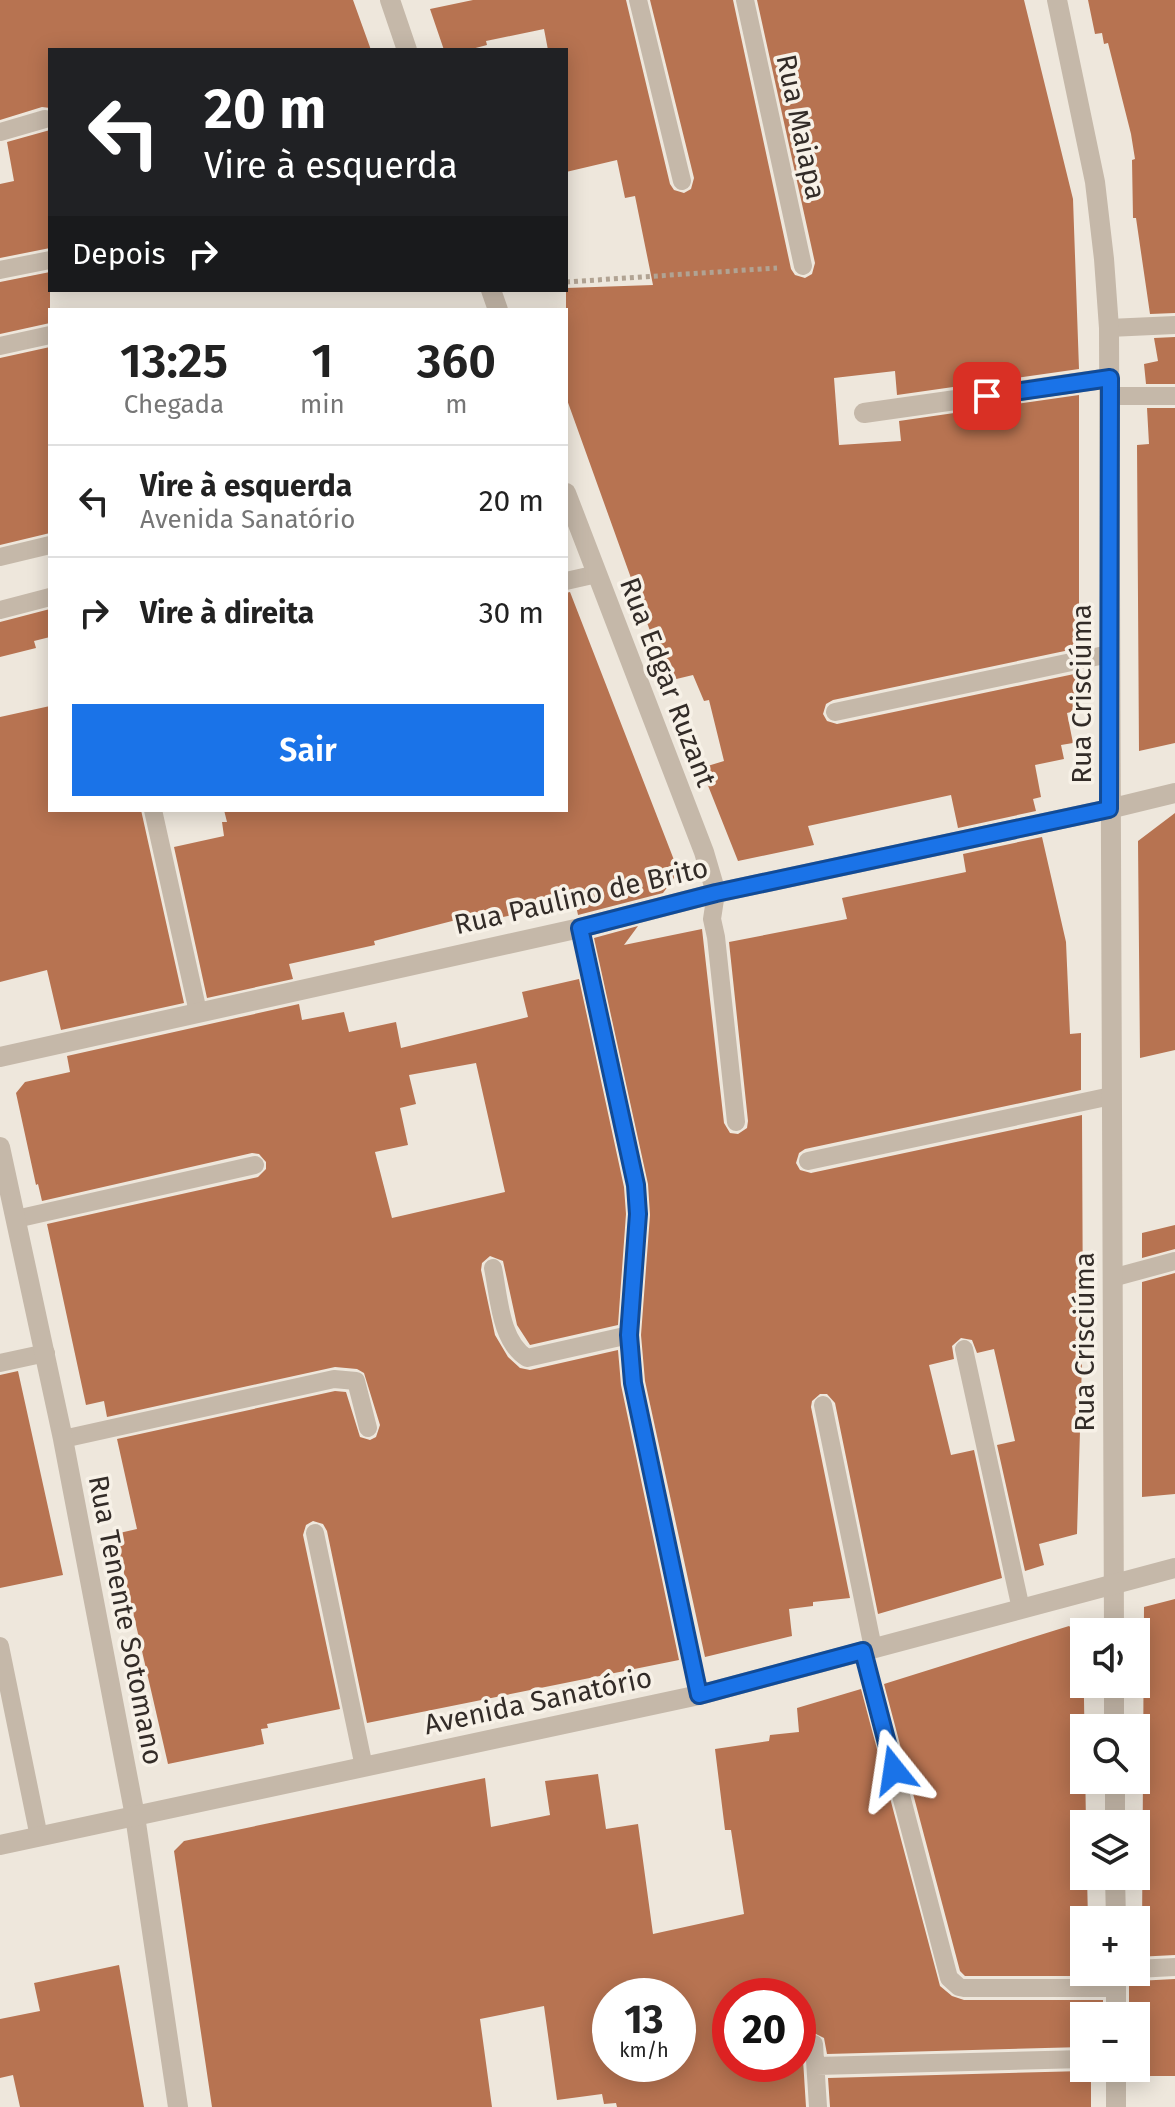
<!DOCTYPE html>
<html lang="pt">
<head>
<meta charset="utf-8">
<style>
	body { margin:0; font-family:"Fira Sans",sans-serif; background:#f6f6f6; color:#222; height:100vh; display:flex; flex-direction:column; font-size:30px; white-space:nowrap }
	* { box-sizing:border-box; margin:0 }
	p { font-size:26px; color:#767676 }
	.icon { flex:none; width:44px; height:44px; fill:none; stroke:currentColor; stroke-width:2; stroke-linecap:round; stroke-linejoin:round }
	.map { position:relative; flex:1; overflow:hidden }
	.side { position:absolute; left:48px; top:308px; width:520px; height:504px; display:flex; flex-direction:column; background:#fff; border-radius:0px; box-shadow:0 4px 20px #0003 }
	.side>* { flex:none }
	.top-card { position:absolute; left:48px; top:48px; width:520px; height:244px; border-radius:0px; box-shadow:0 4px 20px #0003; background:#202124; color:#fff; overflow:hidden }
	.buttons { position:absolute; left:1070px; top:1618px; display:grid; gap:16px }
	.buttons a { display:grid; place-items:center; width:80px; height:80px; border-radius:0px; background:#fff; box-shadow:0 4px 20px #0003; font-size:40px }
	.speed { position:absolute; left:592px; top:1978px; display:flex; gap:16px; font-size:40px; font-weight:700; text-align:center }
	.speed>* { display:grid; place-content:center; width:104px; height:104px; border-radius:50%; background:#fff; box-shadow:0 4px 20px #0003; line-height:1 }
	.speed small { font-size:20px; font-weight:400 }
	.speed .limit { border:12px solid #d22; background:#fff; color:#111 }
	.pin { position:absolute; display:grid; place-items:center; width:68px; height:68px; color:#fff; margin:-34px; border-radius:16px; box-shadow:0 4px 12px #0006 }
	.me { position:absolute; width:88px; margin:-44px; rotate:345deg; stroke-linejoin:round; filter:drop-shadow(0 0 6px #0008) }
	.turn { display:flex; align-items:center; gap:28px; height:168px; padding:0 24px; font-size:36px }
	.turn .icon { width:104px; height:104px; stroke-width:2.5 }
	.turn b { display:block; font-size:56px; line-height:68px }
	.then { display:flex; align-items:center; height:76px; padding:0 24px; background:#0003; gap:16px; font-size:30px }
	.eta { display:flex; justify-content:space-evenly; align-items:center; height:136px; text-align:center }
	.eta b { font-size:48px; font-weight:600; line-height:56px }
	.action { display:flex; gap:16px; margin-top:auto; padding:16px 24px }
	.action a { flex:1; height:92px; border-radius:0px; background:#1a73e8; color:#fff; font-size:32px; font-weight:600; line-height:92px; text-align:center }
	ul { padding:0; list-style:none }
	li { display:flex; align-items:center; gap:24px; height:112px; padding:0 24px; border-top:2px solid #e0e0e0 }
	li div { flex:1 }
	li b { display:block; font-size:30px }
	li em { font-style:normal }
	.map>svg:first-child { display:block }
</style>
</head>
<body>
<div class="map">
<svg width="1175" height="2107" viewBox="0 0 1175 2107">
	<rect width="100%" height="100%" fill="#eee7dc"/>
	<!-- building -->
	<path fill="#b77351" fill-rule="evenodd" d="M0,0H353L371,50H50V108L42,107L0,120Z
		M473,0H626L670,184L674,190L684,193L691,189L694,178L650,0H733L791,269L795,275L805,278L812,274L815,263L757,0H1024L1073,199L1079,369L897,395L895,371L834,378L839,445L901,441L899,421L1079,395V648L833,700L826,704L823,714L827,721L837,724L1079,673V710L1067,713L1073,743L1061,745L1064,759L1035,765L1041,797L1033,799L1036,811L958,828L951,795L808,826L814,845L738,861L701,768L724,761L709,700L704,701L693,675L668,681L566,397V288L653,285L635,196L625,198L617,160L566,172V50H548L544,29L486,41L487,45L468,50H444L430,9Z
		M1088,0H1175V313L1150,314L1136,218H1133L1132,160L1135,159L1131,134L1108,43L1104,44L1102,33L1095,34Z
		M50,130V248L0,258V184L14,181L7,142Z
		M50,272V323L0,334V282Z
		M1175,337V384H1146L1144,364L1158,361L1154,338Z
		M50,347V533L0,545V358Z
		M1147,408H1175V743L1139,751L1137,445L1149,444Z
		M570,592L674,860L677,874L663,893L578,915L575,901L462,926L460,919L374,941L375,945L289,964L293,979L207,998L174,847L224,836L222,822H227L224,810H566V593Z
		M50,609V637L34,641L36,648L0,657V622Z
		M50,706V810H141L184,1003L61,1030L47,970L0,982V717Z
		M1175,813V1050L1140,1058L1138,841Z
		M1042,837L1066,942L1070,1034L1081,1033V1090L805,1149L799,1153L796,1163L800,1170L811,1173L1082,1115L1083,1336L1075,1339L1082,1362L1077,1534L1039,1544L1044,1565L1025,1571L997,1445L1015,1441L994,1349L977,1353L972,1340L961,1338L952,1346L954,1359L929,1365L951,1455L974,1450L1002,1578L878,1614L835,1403L827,1394H820L812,1401L811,1407L850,1598L813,1602V1606L789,1609L792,1636L705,1657L645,1381L641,1335L650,1215L648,1184L594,938L638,926L624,945L702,929L724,1123L730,1133L738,1134L747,1128L748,1121L729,942L847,919L842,898L966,872L963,854Z
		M579,979L624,1187L626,1214L618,1325L530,1345L517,1325L503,1261L490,1256L482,1263L481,1270L495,1335L508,1357L520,1368L530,1370L618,1350L621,1385L679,1660L367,1723L327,1531L323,1524L313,1521L306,1525L303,1535L340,1709L267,1724L268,1728L261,1729L264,1744L168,1764L115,1534L137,1529L117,1439L335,1391L346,1392L360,1437L370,1440L376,1437L380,1425L364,1373L357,1369L335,1367L107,1417L104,1401L86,1405L47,1224L258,1177L266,1169V1162L259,1154L252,1153L42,1201L38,1184L36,1185L16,1093L25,1082L70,1072L67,1056L299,1004L302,1020L344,1012L349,1032L396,1022L401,1048L528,1017L522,992ZM476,1063L505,1192L392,1218L375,1152L408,1145L400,1108L416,1104L409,1075Z
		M1175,1225V1249L1142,1258V1233Z
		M1175,1273V1494L1142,1497V1282Z
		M18,1371L63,1575L0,1588V1375Z
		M1175,1599V1955L1136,1957V1936H1142L1144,1607Z
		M1069,1626L1083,1638L1086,1824H1084V1876H1087L1088,1920H1084V1972H1103V1976H965L960,1971L884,1684Z
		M861,1689L940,1986L952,1996L964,2000H1103V2016H1084V2047L827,2054L824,2038L812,2032L807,2035L802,2044L806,2107H617L616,2103L604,2104L602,2094L557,2100L544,2006L480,2019L492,2107H212L174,1851L184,1841L485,1778L491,1827L550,1815L545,1781L598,1774L606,1829L638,1824L653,1934L744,1914L731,1830H725L715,1749L769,1741L770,1735L799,1732L797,1708ZM798,1993V2064H730V1996H785ZM610,1996H678L685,2057L678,2059V2064H610Z
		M119,1965L144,2107H20L13,2075L0,2078V2019L40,2011L34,1983Z
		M1129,1978L1137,1981L1175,1979V2076H1129V2068H1136V2016H1129Z
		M1092,2068H1103V2075H1091V2107H830L828,2078L1084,2071Z"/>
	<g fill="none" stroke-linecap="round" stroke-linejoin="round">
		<!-- path -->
		<path stroke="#b1a393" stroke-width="5" stroke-dasharray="4 4" stroke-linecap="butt" d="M566,282L777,268"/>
		<!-- service -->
		<path stroke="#c5b8a9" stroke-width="18" d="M638,0L682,181
			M745,0L803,266
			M0,132L45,119
			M0,270L50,260
			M1109,328L1175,325
			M0,346L50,335
			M1110,396H1175
			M0,557L50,545
			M566,581L597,574
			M0,610L50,597
			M835,712L1109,654
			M153,810L198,1012
			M716,893L712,919L716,937L736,1122
			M580,928L636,1185L638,1214L629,1335L633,1383L699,1695
			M808,1161L1111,1096
			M16,1219L255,1165
			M493,1268C499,1297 500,1341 527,1358L629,1335
			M1112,1278L1175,1261
			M964,1349L1021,1609
			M0,1363L46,1353
			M823,1405L873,1648
			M63,1439L334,1379L356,1381L368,1428
			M315,1533L364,1767
			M0,1646L39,1837
			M863,1651L949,1978L959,1987L964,1988H1116
			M1136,1969L1175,1967
			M814,2044L818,2107
			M816,2066L1084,2059"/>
		<!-- minor -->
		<path stroke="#c5b8a9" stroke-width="20" d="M390,0L407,50
			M1057,0L1095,182L1104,259L1109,328L1114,1632
			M491,290L498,310
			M864,413L1110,378
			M566,493L704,852L716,893
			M0,1057L580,928L716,893L1109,809L1175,793
			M0,1147L63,1439L135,1816L178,2107
			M1114,1684V1728
			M1115,1780V1824
			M1115,1876L1116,1920
			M1116,2016V1972
			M1116,2068V2107"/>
		<!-- tertiary -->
		<path stroke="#c5b8a9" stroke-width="20" d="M0,1845L699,1695L1175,1568"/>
	</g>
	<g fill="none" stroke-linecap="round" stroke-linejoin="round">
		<defs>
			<path id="route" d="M894,1770L863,1651L699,1695L633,1383L629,1335L638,1214L636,1185L580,928L716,893L1109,809L1110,378L987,396"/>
		</defs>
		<!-- route casing -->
		<use href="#route" stroke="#114b97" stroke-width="20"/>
		<!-- route -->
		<use href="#route" stroke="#1a73e8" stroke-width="14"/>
	</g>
	<g text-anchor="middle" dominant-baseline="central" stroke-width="7" stroke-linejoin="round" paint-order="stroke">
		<!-- street labels -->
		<g font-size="28" fill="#332c28" stroke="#f7f1e7">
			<text transform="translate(801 127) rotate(78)">Rua Maiapa</text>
			<text transform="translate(668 682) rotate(69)">Rua Edgar Ruzant</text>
			<text transform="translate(1081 694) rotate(-90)">Rua Crisciúma</text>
			<text transform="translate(581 896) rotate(-13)">Rua Paulino de Brito</text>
			<text transform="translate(1084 1342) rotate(-90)">Rua Crisciúma</text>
			<text transform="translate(126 1620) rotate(79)">Rua Tenente Sotomano</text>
			<text transform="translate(538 1701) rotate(-12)">Avenida Sanatório</text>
		</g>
	</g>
</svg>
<div class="buttons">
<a><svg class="icon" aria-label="sound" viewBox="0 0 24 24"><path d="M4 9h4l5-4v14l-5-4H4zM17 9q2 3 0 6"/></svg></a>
<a><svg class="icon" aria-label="search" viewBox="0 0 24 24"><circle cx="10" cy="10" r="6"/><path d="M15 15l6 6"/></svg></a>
<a><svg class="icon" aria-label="layers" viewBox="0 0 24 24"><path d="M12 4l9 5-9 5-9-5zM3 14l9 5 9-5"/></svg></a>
<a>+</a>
<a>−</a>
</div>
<div class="speed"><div>13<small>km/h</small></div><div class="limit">20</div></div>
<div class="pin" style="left:987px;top:396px;background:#d93025"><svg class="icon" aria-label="arrive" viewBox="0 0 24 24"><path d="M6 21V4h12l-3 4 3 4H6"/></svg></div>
<svg class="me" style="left:894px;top:1770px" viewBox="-20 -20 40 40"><path d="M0-17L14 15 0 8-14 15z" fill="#1a73e8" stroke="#fff" stroke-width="4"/></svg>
<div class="top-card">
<div class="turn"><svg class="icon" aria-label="left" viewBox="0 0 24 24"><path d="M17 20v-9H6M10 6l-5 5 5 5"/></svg><div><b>20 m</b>Vire à esquerda</div></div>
<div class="then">Depois<svg class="icon" aria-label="right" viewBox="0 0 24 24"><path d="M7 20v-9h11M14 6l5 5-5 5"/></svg></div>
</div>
<section class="side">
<div class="eta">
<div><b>13:25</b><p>Chegada</p></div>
<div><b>1</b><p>min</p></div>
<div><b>360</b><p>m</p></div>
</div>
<ul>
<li><svg class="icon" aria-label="left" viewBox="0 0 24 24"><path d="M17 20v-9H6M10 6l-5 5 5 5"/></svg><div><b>Vire à esquerda</b><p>Avenida Sanatório</p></div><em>20 m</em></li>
<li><svg class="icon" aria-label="right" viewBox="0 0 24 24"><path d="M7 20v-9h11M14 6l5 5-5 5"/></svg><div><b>Vire à direita</b></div><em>30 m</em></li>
</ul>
<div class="action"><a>Sair</a></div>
</section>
</div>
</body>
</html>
